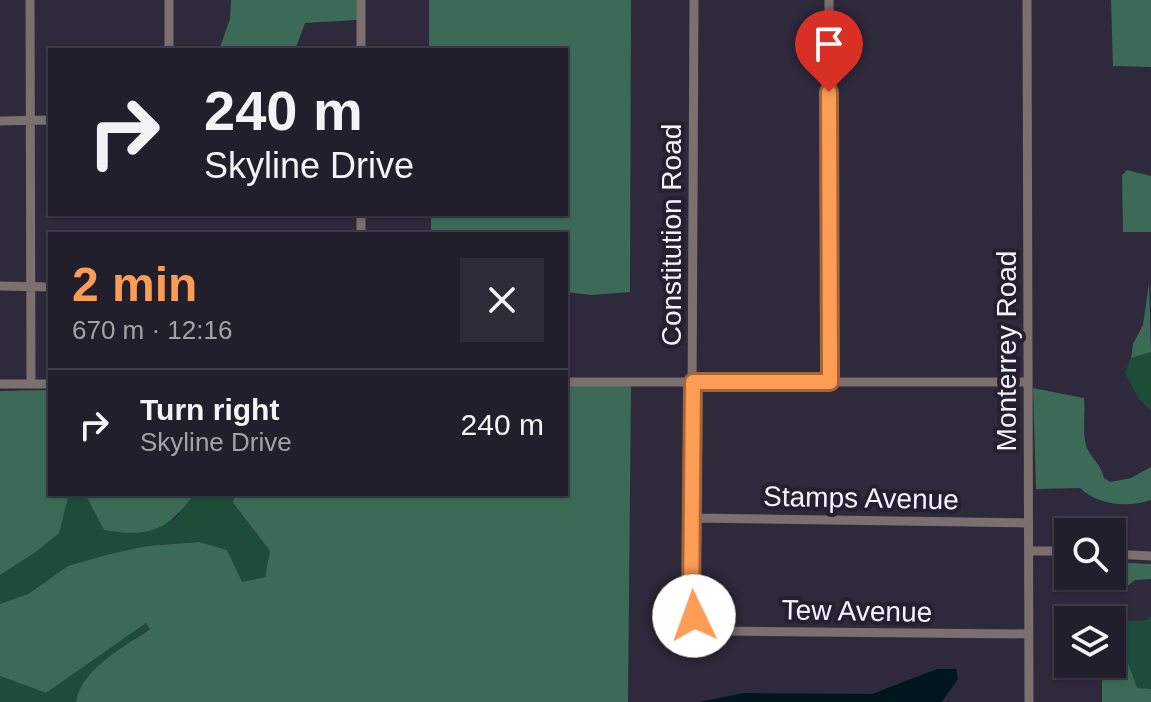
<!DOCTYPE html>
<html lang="en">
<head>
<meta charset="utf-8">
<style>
	body { margin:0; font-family:Helvetica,sans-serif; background:#2e2c38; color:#f1f3f6; height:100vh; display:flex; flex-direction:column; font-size:30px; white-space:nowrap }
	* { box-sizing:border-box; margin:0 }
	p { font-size:26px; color:#a2a2a9 }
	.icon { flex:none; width:44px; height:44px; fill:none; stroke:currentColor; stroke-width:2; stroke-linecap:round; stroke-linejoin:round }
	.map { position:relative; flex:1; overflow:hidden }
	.panel { position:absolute; left:48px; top:232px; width:520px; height:264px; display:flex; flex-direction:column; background:#221f2c; border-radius:0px; box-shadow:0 2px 6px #0004,0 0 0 2px #3f3d48 }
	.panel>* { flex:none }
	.guide { position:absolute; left:48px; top:48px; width:520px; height:168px; border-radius:0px; box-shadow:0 2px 6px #0004,0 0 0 2px #3f3d48; background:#221f2c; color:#f1f3f6; overflow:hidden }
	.fabs { position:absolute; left:1054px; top:518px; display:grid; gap:16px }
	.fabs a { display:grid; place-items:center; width:72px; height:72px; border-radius:0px; background:#221f2c; box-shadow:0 2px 6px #0004,0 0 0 2px #3f3d48; font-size:40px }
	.pin { position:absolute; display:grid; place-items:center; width:68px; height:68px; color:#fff; margin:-82px -34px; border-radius:50% 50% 50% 0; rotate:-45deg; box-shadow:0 0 8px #0007 }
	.pin .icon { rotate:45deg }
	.me { position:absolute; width:88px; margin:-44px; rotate:357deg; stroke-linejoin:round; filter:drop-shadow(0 0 6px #0008) }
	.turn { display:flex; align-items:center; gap:28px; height:168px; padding:0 24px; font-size:36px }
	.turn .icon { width:104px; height:104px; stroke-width:2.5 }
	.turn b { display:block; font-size:56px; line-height:68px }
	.round { display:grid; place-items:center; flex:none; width:84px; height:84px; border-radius:0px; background:#2e2c38 }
	.summary { display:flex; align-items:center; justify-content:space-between; height:136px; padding:0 24px }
	h1 { font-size:48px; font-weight:700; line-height:60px; color:#fd9c55 }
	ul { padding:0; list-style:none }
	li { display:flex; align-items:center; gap:24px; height:112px; padding:0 24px; border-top:2px solid #3f3d48 }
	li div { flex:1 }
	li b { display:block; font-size:30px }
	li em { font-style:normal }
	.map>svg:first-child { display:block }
</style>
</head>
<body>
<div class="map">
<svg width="1151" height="702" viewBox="0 0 1151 702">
	<rect width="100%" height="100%" fill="#2e293b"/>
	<!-- green -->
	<path fill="#1d4c39" d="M1151,352V411L1139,399L1125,373L1131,358Z
		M69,494H85L104,530L175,519L195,494H235L233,504L270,551L266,577L242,582L198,542L147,546L68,566L28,594L0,604V575L36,552L58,533Z
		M1151,616V689H1137L1126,657L1120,652L1118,633L1112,622L1147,620Z
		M147,622L150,628C125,646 82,669 76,702H0V676L46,693Z"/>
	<!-- forest -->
	<path fill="#3b6b56" d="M231,0H357V20L305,23L296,47L289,50H219L230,19Z
		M429,0H631L630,292L591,295L566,292V234H431V214H566V50H429Z
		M1111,0H1151V67L1113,66Z
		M1127,170L1151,176V232H1123L1122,175Z
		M1149,283L1151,352L1131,358L1133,344L1143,325Z
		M566,386H631L628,702H76C81,669 124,647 150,629L146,623L46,693L0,676V604L28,594L68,566L110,554L147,546L199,542L227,550L242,582L265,577L270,551L233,503L235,494H566Z
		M1033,388L1084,398C1086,414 1081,435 1088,450C1094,462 1101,464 1104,478L1110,482L1131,478L1151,467V500C1127,508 1098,505 1080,488L1036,489Z
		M50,390V494H69L59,533L36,552L0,575V391Z
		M85,494H195C167,530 150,538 104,530Z
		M1112,562L1151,564V579L1135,580L1125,588H1119Z
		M1112,623L1117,633L1120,652L1126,657L1137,688L1151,689V702H1102V664H1112Z"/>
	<!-- water -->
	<path fill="#00161d" d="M937,669H956L958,679L942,702H699L744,693L872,694Z"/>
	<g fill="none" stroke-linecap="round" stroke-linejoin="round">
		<!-- minor -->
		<path stroke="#7b706e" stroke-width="9" d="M30,0L31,384
			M169,0V50
			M694,0L691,606C695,622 705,630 722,631L1029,634
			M829,0L830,382
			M1027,0L1029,702
			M361,50V0
			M0,121L50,120
			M361,214V234
			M0,286L50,287
			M566,382H1027
			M0,384H50
			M693,518L1028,523
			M1029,551H1068
			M1112,554L1151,556"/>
	</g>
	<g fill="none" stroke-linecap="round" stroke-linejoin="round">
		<defs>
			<path id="route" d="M694,616L691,606L693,382H830L829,92"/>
		</defs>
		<!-- route casing -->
		<use href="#route" stroke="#a46537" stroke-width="20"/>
		<!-- route -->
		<use href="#route" stroke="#fd9c55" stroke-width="14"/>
	</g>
	<g text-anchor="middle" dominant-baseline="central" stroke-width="8" stroke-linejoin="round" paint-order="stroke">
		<!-- street labels -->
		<g font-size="28" fill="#f5f2fe" stroke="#251f30">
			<text transform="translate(671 235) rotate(-90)">Constitution Road</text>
			<text transform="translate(1006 351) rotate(-90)">Monterrey Road</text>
			<text transform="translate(861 498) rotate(1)">Stamps Avenue</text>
			<text transform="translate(857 611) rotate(1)">Tew Avenue</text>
		</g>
	</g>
</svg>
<div class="fabs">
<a><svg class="icon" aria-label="search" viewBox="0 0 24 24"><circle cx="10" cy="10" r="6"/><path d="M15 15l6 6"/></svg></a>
<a><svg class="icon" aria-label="layers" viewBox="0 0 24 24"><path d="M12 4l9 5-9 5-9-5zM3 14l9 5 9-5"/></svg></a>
</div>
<div class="pin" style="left:829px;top:92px;background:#d93025"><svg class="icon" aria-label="arrive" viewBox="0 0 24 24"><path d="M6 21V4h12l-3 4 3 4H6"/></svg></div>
<svg class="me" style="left:694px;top:616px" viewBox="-20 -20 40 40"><circle r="19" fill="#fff"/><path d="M0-13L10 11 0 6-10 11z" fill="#fd9c55"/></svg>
<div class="guide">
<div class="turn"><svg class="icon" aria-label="right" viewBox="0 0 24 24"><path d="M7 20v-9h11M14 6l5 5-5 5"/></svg><div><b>240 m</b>Skyline Drive</div></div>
</div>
<section class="panel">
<div class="summary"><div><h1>2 min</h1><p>670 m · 12:16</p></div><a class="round"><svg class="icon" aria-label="close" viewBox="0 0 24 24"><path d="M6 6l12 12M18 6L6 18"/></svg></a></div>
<ul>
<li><svg class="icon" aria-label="right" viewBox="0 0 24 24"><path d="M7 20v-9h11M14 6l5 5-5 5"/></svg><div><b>Turn right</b><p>Skyline Drive</p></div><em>240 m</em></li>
</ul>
</section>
</div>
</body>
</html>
